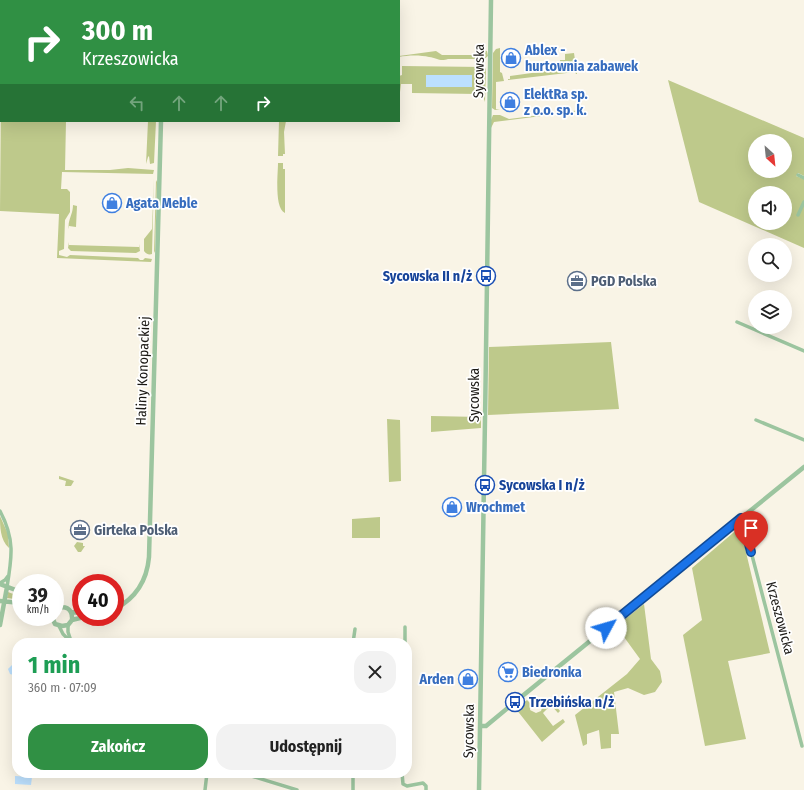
<!DOCTYPE html>
<html lang="pl">
<head>
<meta charset="utf-8">
<style>
	body { margin:0; font-family:"Fira Sans Condensed",sans-serif; background:#f2f2f2; color:#222; height:100vh; display:flex; flex-direction:column; font-size:15px; white-space:nowrap }
	* { box-sizing:border-box; margin:0 }
	p { font-size:13px; color:#767676 }
	.icon { flex:none; width:22px; height:22px; fill:none; stroke:currentColor; stroke-width:2; stroke-linecap:round; stroke-linejoin:round }
	.map { position:relative; flex:1; overflow:hidden }
	.side { position:absolute; left:12px; top:638px; width:400px; height:140px; display:flex; flex-direction:column; background:#fff; border-radius:16px; box-shadow:0 4px 16px #0002 }
	.side>* { flex:none }
	.guide { position:absolute; left:0px; top:0px; width:400px; height:122px; box-shadow:0 4px 16px #0002; background:#309044; color:#fff; overflow:hidden }
	.needle { width:26px; rotate:153deg }
	.controls { position:absolute; left:748px; top:134px; display:grid; gap:8px }
	.controls a { display:grid; place-items:center; width:44px; height:44px; border-radius:50%; background:#fff; box-shadow:0 4px 16px #0002; font-size:20px }
	.speed { position:absolute; left:12px; top:574px; display:flex; gap:8px; font-size:20px; font-weight:700; text-align:center }
	.speed>* { display:grid; place-content:center; width:52px; height:52px; border-radius:50%; background:#fff; box-shadow:0 4px 16px #0002; line-height:1 }
	.speed small { font-size:10px; font-weight:400 }
	.speed .limit { border:6px solid #d22; background:#fff; color:#111 }
	.pin { position:absolute; display:grid; place-items:center; width:34px; height:34px; color:#fff; margin:-41px -17px; border-radius:50% 50% 50% 0; rotate:-45deg; box-shadow:0 0 4px #0007 }
	.pin .icon { rotate:45deg }
	.me { position:absolute; width:44px; margin:-22px; rotate:51deg; stroke-linejoin:round; filter:drop-shadow(0 0 3px #0008) }
	.turn { display:flex; align-items:center; gap:14px; height:84px; padding:0 16px; font-size:18px }
	.turn .icon { width:52px; height:52px; stroke-width:2.5 }
	.turn b { display:block; font-size:28px; line-height:34px }
	.lanes { display:flex; align-items:center; height:38px; padding:0 16px; background:#0003; justify-content:center; gap:20px; direction:ltr }
	.lanes .off { opacity:.35 }
	.round { display:grid; place-items:center; flex:none; width:42px; height:42px; border-radius:16px; background:#f2f2f2 }
	.overview { display:flex; align-items:center; justify-content:space-between; height:68px; padding:0 16px }
	h1 { font-size:24px; font-weight:700; line-height:30px; color:#1e9e55 }
	.button { display:flex; gap:8px; margin-top:auto; padding:8px 16px }
	.button a { flex:1; height:46px; border-radius:16px; background:#309044; color:#fff; font-size:16px; font-weight:700; line-height:46px; text-align:center }
	.button a+a { background:#f2f2f2; color:#222 }
	.map>svg:first-child { display:block }
</style>
</head>
<body>
<div class="map">
<svg width="804" height="790" viewBox="0 0 804 790">
	<rect width="100%" height="100%" fill="#f9f4e6"/>
	<!-- green -->
	<path fill="#bec98b" fill-rule="evenodd" d="M0,0H157L158,1H1V76Z
		M500,48V72L502,73L504,81L496,82V109H500L495,110L492,108L493,53L496,49Z
		M484,50L487,51L488,56L482,61L476,59H448C440,62 437,58 429,57C421,55 408,55 399,57V56L436,51L442,55H476Z
		M574,53L577,74H576L575,72L508,80V79H510V76L561,69L560,60H565V54Z
		M402,66L483,67L486,69L485,102L483,96L479,94L480,77H477V94L412,93V84H401L400,92H399V76L402,75Z
		M668,80L804,138V176L798,173L796,176L804,179V248L699,202ZM755,141H785V171H755ZM755,193H785V223H755Z
		M1,89V121H66L65,170H110L128,168L154,170L153,174L62,172L61,189H67L70,192V212L65,220L64,249L59,251V255L67,257L70,255L138,258L140,260H143L145,258L152,259L151,262L57,258L59,214L0,211Z
		M581,110V111L494,122L491,128V120L493,115H500L509,119Z
		M148,121H156L154,163L150,164L149,156L148,157L146,164Z
		M279,121H286L284,132L285,154H283V156H278Z
		M278,163H283V169H285V213C274,208 278,174 278,163Z
		M154,178L152,254C149,255 146,254 144,251V239L152,229Z
		M156,180L157,182L155,251L154,253Z
		M73,205L77,206L76,227L69,226V229C67,221 73,215 73,205Z
		M69,242V245L139,247V244L140,251L136,253L71,251L68,248Z
		M611,342L619,409L488,415L489,347Z
		M431,416L481,417V428L431,432Z
		M387,419L400,420L401,481L389,482Z
		M59,476L74,481L71,486H65L66,481L59,479Z
		M0,516L8,534L9,548C0,540 0,526 0,516Z
		M380,517V538H352V519Z
		M740,527L770,653L728,661L746,739L705,746L683,635L702,620L692,568Z
		M77,542L83,543V546H85L81,552H78L74,546Z
		M8,592L21,597V600L7,598Z
		M644,604L651,659L660,671L662,682L655,692L644,695L628,688L614,692L619,734H611V748L601,749L599,730L587,734V744L583,746L575,715L627,674L640,659L616,626Z
		M542,698L546,700L550,698L560,711L558,713L551,705L543,713L553,726L563,719L565,722L542,742L516,709L527,700L531,704L530,710L536,713L541,711L542,708L538,700Z"/>
	<!-- water -->
	<path fill="#bce0fe" d="M426,75H472V87H426Z
		M12,665H17V676L10,674L8,669Z
		M15,776L32,777L31,785L15,784Z"/>
	<g fill="none" stroke-linecap="round" stroke-linejoin="round">
		<!-- minor -->
		<path stroke="#9cc59f" stroke-width="3.5" d="M798,175L804,178
			M798,215L804,202
			M737,322L804,351
			M756,420L804,440
			M0,511C15,539 12,557 7,587
			M741,518L743,521L802,746
			M0,583L5,580L8,576
			M68,625V632L71,641
			M59,626L63,634L72,643
			M353,643L355,629
			M405,643V627
			M242,773L297,790
			M402,773L403,784L407,786L423,783L426,786V790
			M205,790L207,773
			M353,790V773"/>
		<!-- tertiary -->
		<path stroke="#9cc59f" stroke-width="4.5" d="M164,0V1
			M0,584L21,592
			M0,601L21,603
			M115,609C136,598 147,580 149,557L161,121
			M71,612L81,613
			M52,617L55,624L62,626L68,625L72,620C73,608 64,604 55,610
			M72,620L84,617
			M0,625L7,587
			M481,726H486L515,702L804,467
			M479,790C485,527 486,263 491,0"/>
	</g>
	<g fill="none" stroke-linecap="round" stroke-linejoin="round">
		<defs>
			<path id="route" d="M606,628L741,518L743,521L751,552"/>
		</defs>
		<!-- route casing -->
		<use href="#route" stroke="#114b97" stroke-width="10"/>
		<!-- route -->
		<use href="#route" stroke="#1a73e8" stroke-width="7"/>
	</g>
	<!-- icons -->
	<defs>
		<symbol id="shop-ring" viewBox="-11 -11 22 22"><circle r="9.5" fill="#fff" stroke="#3f7fe0" stroke-width="1.5"/><path d="M-5-2.5h2.3a2.7 3.5 0 0 1 5.4 0H5L5.5 6h-11ZM-1.5-2.5h3a1.5 2.3 0 0 0-3 0Z" fill="#3f7fe0"/></symbol>
		<symbol id="bus-ring" viewBox="-11 -11 22 22"><circle r="9.5" fill="#fff" stroke="#1a4fb4" stroke-width="1.5"/><path d="M-5-6H5V4H4V6H2V4H-2V6H-4V4H-5ZM-3.5-4V0h7V-4ZM-3.5 1.2v1.5H-2V1.2ZM2 1.2v1.5H3.5V1.2Z" fill="#1a4fb4"/></symbol>
		<symbol id="office-ring" viewBox="-11 -11 22 22"><circle r="9.5" fill="#fff" stroke="#5c6f8a" stroke-width="1.5"/><path d="M-6-3h4V-5.5h4V-3h4V5H-6ZM-1-4.5V-3h2v-1.5ZM-6 0V1H6V0Z" fill="#5c6f8a"/></symbol>
		<symbol id="supermarket-ring" viewBox="-11 -11 22 22"><circle r="9.5" fill="#fff" stroke="#3f7fe0" stroke-width="1.5"/><path d="M-6-5.5h2.5l.6 2H6L4.5 2H-2.5L-4.4-4H-6ZM-1.5 3.2a1.3 1.3 0 1 0 .1 0ZM3 3.2a1.3 1.3 0 1 0 .1 0Z" fill="#3f7fe0"/></symbol>
	</defs>
	<g fill-rule="evenodd">
		<use href="#shop-ring" x="500" y="47" width="22" height="22"/>
		<use href="#shop-ring" x="499" y="91" width="22" height="22"/>
		<use href="#shop-ring" x="101" y="192" width="22" height="22"/>
		<use href="#bus-ring" x="475" y="265" width="22" height="22"/>
		<use href="#office-ring" x="566" y="270" width="22" height="22"/>
		<use href="#bus-ring" x="474" y="474" width="22" height="22"/>
		<use href="#shop-ring" x="441" y="496" width="22" height="22"/>
		<use href="#office-ring" x="69" y="519" width="22" height="22"/>
		<use href="#supermarket-ring" x="497" y="661" width="22" height="22"/>
		<use href="#shop-ring" x="457" y="668" width="22" height="22"/>
		<use href="#bus-ring" x="504" y="691" width="22" height="22"/>
	</g>
	<g text-anchor="middle" dominant-baseline="central" stroke-width="3.5" stroke-linejoin="round" paint-order="stroke">
		<!-- shop labels -->
		<g font-size="14" font-weight="bold" fill="#366cbe" stroke="#fff" text-anchor="start">
			<text x="525" y="50">Ablex -<tspan x="525" dy="16">hurtownia zabawek</tspan></text>
			<text x="524" y="94">ElektRa sp.<tspan x="524" dy="16">z o.o. sp. k.</tspan></text>
			<text x="126" y="203">Agata Meble</text>
			<text x="466" y="507">Wrochmet</text>
			<text x="522" y="672">Biedronka</text>
			<text x="454" y="679" text-anchor="end">Arden</text>
		</g>
		<!-- street labels -->
		<g font-size="14" fill="#1b1915" stroke="#fff">
			<text transform="translate(479 71) rotate(-89)">Sycowska</text>
			<text transform="translate(143 371) rotate(-88)">Haliny Konopackiej</text>
			<text transform="translate(474 395) rotate(-90)">Sycowska</text>
			<text transform="translate(780 618) rotate(75)">Krzeszowicka</text>
			<text transform="translate(469 731) rotate(-89)">Sycowska</text>
		</g>
		<!-- transit labels -->
		<g font-size="14" font-weight="bold" fill="#164399" stroke="#fff" text-anchor="start">
			<text x="472" y="276" text-anchor="end">Sycowska II n/ż</text>
			<text x="499" y="485">Sycowska I n/ż</text>
			<text x="529" y="702">Trzebińska n/ż</text>
		</g>
		<!-- service labels -->
		<g font-size="14" font-weight="bold" fill="#4e5e75" stroke="#fff" text-anchor="start">
			<text x="591" y="281">PGD Polska</text>
			<text x="94" y="530">Girteka Polska</text>
		</g>
	</g>
</svg>
<div class="controls">
<a><svg class="needle" viewBox="-14 -14 28 28"><path d="M0-13l5 13h-10z" fill="#e53935"/><path d="M0 13l5-13h-10z" fill="#767676"/></svg></a>
<a><svg class="icon" aria-label="sound" viewBox="0 0 24 24"><path d="M4 9h4l5-4v14l-5-4H4zM17 9q2 3 0 6"/></svg></a>
<a><svg class="icon" aria-label="search" viewBox="0 0 24 24"><circle cx="10" cy="10" r="6"/><path d="M15 15l6 6"/></svg></a>
<a><svg class="icon" aria-label="layers" viewBox="0 0 24 24"><path d="M12 4l9 5-9 5-9-5zM3 14l9 5 9-5"/></svg></a>
</div>
<div class="speed"><div>39<small>km/h</small></div><div class="limit">40</div></div>
<div class="pin" style="left:751px;top:552px;background:#d93025"><svg class="icon" aria-label="arrive" viewBox="0 0 24 24"><path d="M6 21V4h12l-3 4 3 4H6"/></svg></div>
<svg class="me" style="left:606px;top:628px" viewBox="-20 -20 40 40"><circle r="19" fill="#fff"/><path d="M0-13L10 11 0 6-10 11z" fill="#1a73e8"/></svg>
<div class="guide">
<div class="turn"><svg class="icon" aria-label="right" viewBox="0 0 24 24"><path d="M7 20v-9h11M14 6l5 5-5 5"/></svg><div><b>300 m</b>Krzeszowicka</div></div>
<div class="lanes"><svg class="icon off" aria-label="left" viewBox="0 0 24 24"><path d="M17 20v-9H6M10 6l-5 5 5 5"/></svg><svg class="icon off" aria-label="ahead" viewBox="0 0 24 24"><path d="M12 20V5M6 11l6-6 6 6"/></svg><svg class="icon off" aria-label="ahead" viewBox="0 0 24 24"><path d="M12 20V5M6 11l6-6 6 6"/></svg><svg class="icon" aria-label="right" viewBox="0 0 24 24"><path d="M7 20v-9h11M14 6l5 5-5 5"/></svg></div>
</div>
<section class="side">
<div class="overview"><div><h1>1 min</h1><p>360 m · 07:09</p></div><a class="round"><svg class="icon" aria-label="close" viewBox="0 0 24 24"><path d="M6 6l12 12M18 6L6 18"/></svg></a></div>
<div class="button"><a>Zakończ</a><a>Udostępnij</a></div>
</section>
</div>
</body>
</html>
